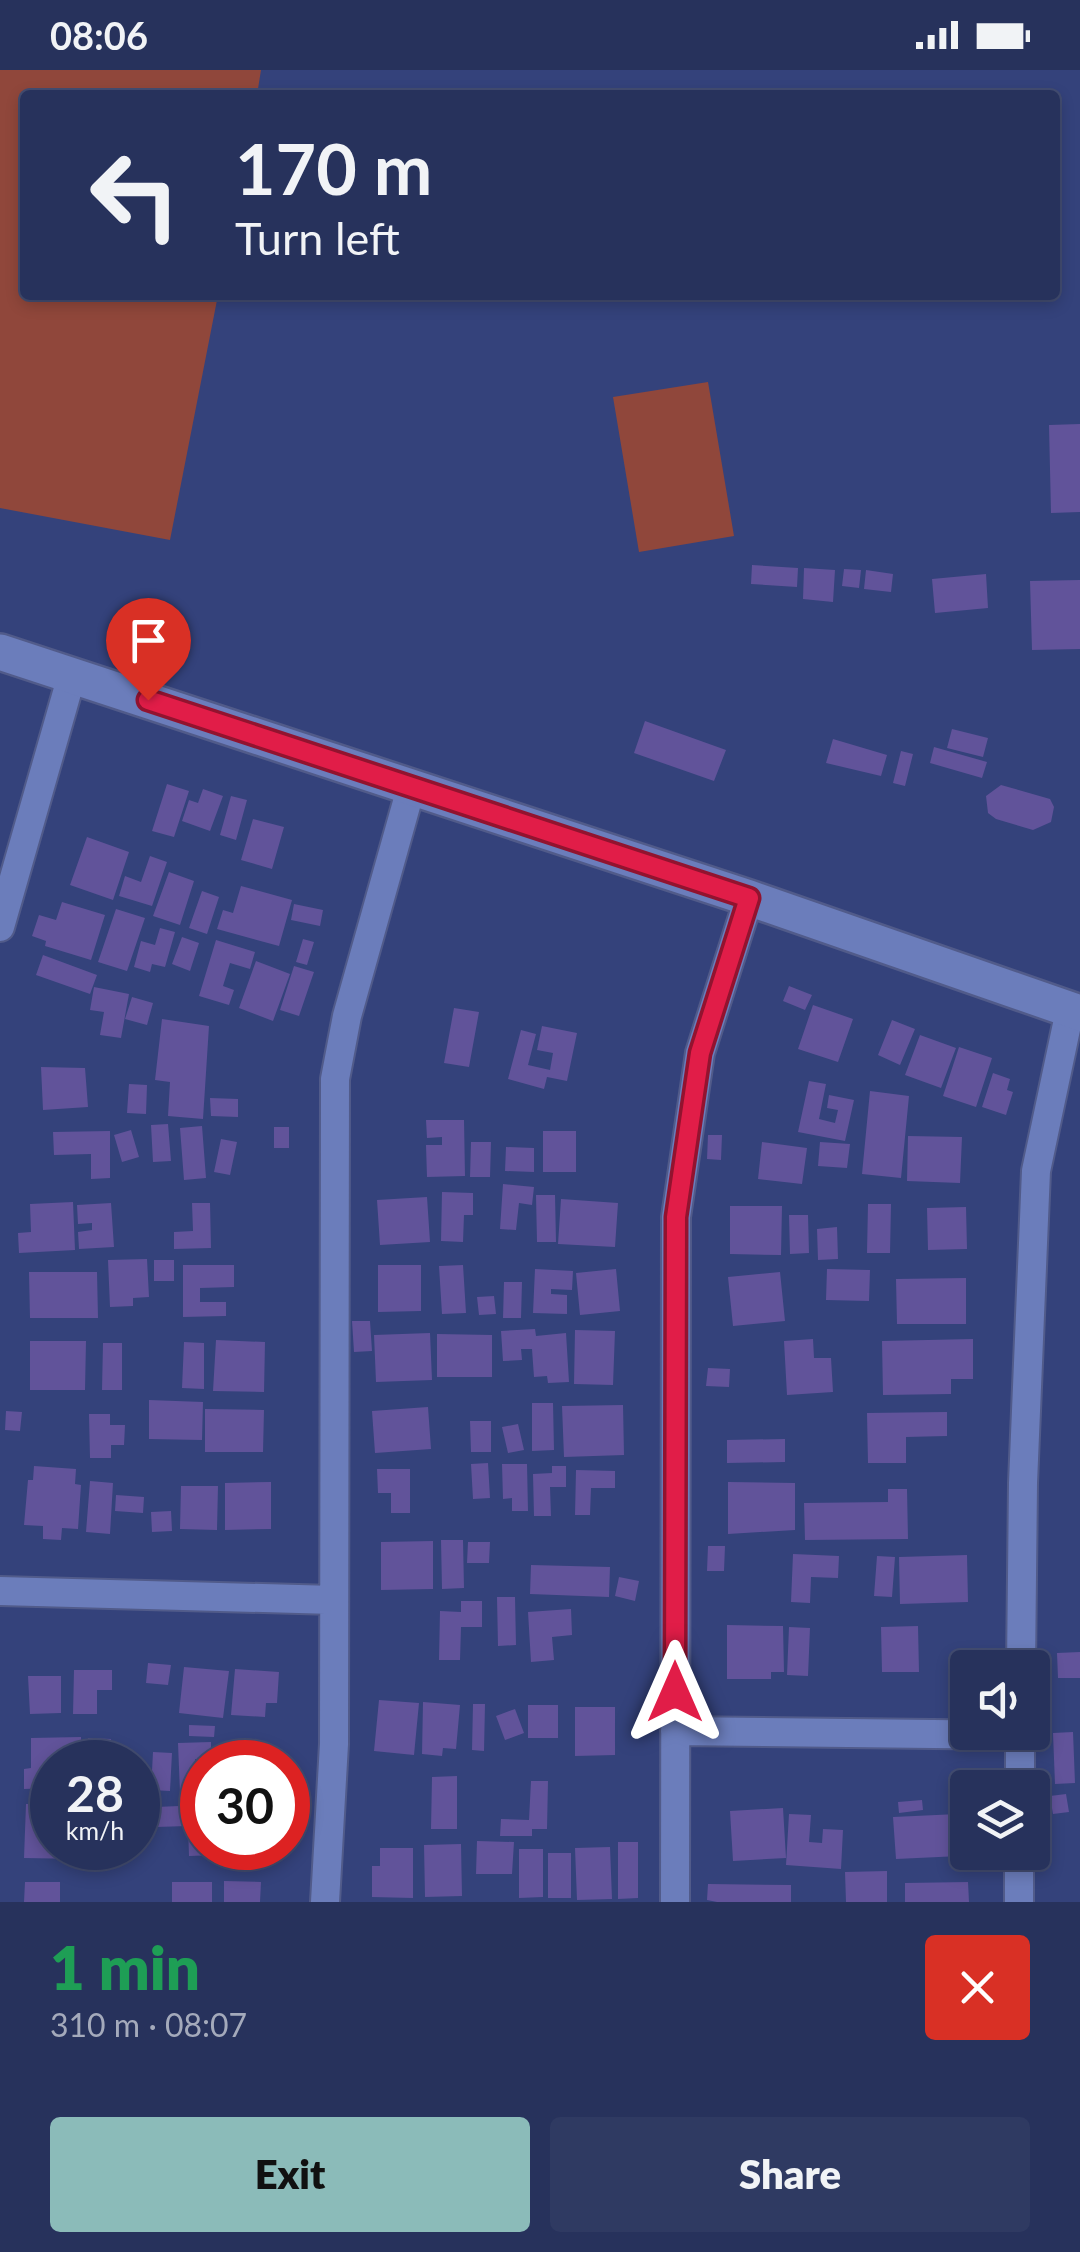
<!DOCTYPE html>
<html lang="en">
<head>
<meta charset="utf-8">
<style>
	body { margin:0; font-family:Lato,sans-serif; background:#2f3a62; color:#f1f3f6; height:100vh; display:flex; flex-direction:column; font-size:38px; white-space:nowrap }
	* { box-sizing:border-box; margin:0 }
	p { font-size:32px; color:#a4aabb }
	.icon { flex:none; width:55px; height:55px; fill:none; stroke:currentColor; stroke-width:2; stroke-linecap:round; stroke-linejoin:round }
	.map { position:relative; height:1832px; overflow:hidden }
	.sheet { display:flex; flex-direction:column; background:#27325c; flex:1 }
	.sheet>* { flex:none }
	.hud { position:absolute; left:20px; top:20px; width:1040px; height:210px; border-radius:10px; box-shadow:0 5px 15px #0003,0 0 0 2px #434d72; background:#27325c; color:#f1f3f6; overflow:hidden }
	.fabs { position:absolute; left:950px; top:1580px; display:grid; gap:20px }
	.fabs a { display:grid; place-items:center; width:100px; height:100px; border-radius:10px; background:#27325c; box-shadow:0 5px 15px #0003,0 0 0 2px #434d72; font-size:50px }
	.speed { position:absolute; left:30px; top:1670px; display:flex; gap:20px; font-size:50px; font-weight:700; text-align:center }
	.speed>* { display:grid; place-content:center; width:130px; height:130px; border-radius:50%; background:#27325c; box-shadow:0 5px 15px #0003,0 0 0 2px #434d72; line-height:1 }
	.speed small { font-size:25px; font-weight:400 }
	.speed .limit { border:15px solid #d22; background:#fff; color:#111 }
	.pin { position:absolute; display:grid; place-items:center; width:85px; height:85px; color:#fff; margin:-102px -42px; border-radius:50% 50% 50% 0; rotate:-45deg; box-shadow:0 0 10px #0007 }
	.pin .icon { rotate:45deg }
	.me { position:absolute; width:110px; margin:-55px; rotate:0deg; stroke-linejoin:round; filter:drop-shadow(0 0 8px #0008) }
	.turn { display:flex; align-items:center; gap:35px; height:210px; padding:0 50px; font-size:45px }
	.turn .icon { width:130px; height:130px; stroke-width:2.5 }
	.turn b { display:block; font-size:70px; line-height:85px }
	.round { display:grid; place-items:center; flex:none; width:105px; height:105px; border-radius:10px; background:#2f3a62 }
	.summary { display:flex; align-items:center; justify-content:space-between; height:170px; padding:0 50px }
	h1 { font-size:60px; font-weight:800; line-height:75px; color:#1e9e55 }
	.cta { display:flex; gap:20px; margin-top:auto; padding:20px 50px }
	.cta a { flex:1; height:115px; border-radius:10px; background:#8bbbb9; color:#111; font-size:40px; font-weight:800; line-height:115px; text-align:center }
	.cta a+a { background:#2f3a62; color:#f1f3f6 }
	.status { display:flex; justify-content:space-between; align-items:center; height:70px; padding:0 50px; background:#27325c; direction:ltr }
	.status svg { height:28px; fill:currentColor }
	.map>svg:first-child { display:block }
</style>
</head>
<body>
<div class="status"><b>08:06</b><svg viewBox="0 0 49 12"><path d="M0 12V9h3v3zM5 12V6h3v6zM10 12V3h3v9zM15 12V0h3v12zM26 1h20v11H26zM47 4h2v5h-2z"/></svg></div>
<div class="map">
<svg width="1080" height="1832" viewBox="0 0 1080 1832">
	<rect width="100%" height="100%" fill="#34427b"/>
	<!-- green -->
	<path fill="#90473b" d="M0,0H261L257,25H25V225H218L170,470L0,438Z
		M708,312L734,466L639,482L613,327Z"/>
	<!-- building -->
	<path fill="#61539a" d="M1080,354V442L1051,443L1049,355Z
		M752,495L798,498L797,517L751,514Z
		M804,498L835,500L833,532L803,529Z
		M844,499L861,500L859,518L842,516Z
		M866,500L893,504L891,522L864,519Z
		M986,504L988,538L935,543L932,509Z
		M1080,510V579L1032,580L1030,511Z
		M645,651L726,680L714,711L634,683Z
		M952,659L988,668L983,687L947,678Z
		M833,669L887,685L881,706L826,693Z
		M934,677L987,692L982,708L930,693Z
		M901,681L913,684L905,716L893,713Z
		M167,714L189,721L174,767L152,761Z
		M1001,715L1050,729L1054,737L1051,752L1033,760L996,749L988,743L986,726Z
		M203,719L223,726L210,761L182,751L189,730L198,733Z
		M231,726L247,730L236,770L220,765Z
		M253,749L284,757L272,799L241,790Z
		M87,767L129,782L113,830L70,815Z
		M150,786L167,792L152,836L119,826L125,806L141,812Z
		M169,802L194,811L180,855L153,846Z
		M241,816L292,830L279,876L217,859L223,840L233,843Z
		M202,821L219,827L207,864L189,858Z
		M62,832L105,845L91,890L45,876L46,871L32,866L39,845L56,850Z
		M294,834L323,840L320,856L291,850Z
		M116,839L145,848L127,901L98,892Z
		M160,858L175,862L165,897L152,894L150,902L134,897L141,871L155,875Z
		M182,867L199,873L190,901L172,894Z
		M303,869L314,872L307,895L296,892Z
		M216,870L255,882L250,899L230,893L223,916L234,920L229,935L199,926Z
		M43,885L97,905L90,924L36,905Z
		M256,891L290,904L273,951L239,938Z
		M294,896L314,902L299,946L280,940Z
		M789,916L812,925L805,940L783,931Z
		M94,917L129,924L121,968L100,965L104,942L90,940Z
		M132,927L153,933L147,955L125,949Z
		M813,935L853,949L838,992L798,979Z
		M454,938L479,942L469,997L444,993Z
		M162,949L209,956L203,1049L168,1046L170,1012L155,1010Z
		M892,950L915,959L900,995L878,985Z
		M542,956L577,963L567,1011L547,1007L544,1019L508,1009L521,960L536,964L528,995L550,1000L553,983L537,980Z
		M920,965L956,978L941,1018L905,1005Z
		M959,977L992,988L976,1037L943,1026Z
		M41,997L85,998L88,1037L43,1040Z
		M993,1003L1010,1009L1007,1020L1013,1022L1006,1045L982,1037Z
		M809,1011L826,1014L819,1049L835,1053L838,1040L827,1038L829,1025L854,1030L845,1071L798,1062Z
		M129,1014L147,1015L146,1044L127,1043Z
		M870,1021L909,1026L901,1108L862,1104Z
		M210,1028L238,1029V1047L211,1046Z
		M426,1050H464L465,1106L427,1107L426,1075H442V1067L427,1068Z
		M168,1054L171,1091L153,1092L151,1055Z
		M202,1056L206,1108L184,1110L180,1058Z
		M274,1057H289V1078H274Z
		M131,1060L139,1087L122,1092L114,1065Z
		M110,1061V1108L91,1109V1084L54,1085L53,1062Z
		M543,1061H576V1102H543Z
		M708,1065H722L721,1090L707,1089Z
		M908,1066L962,1067L960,1113L907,1111Z
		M221,1069L237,1072L230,1105L214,1102Z
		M471,1072H491L490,1107H470Z
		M762,1072L807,1078L802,1114L758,1109Z
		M820,1072L850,1074L847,1098L818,1096Z
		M506,1077L534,1078V1102L505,1101Z
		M503,1114L534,1117L532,1135L519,1133L516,1160L500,1159Z
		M442,1122L473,1123V1145H464L463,1172L441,1171Z
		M536,1125H555L556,1172H537Z
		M427,1127L430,1172L380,1175L377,1130Z
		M561,1129L618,1133L615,1177L558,1174Z
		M73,1132L75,1180L19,1183L18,1163L31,1162L30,1134Z
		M111,1133L114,1177L79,1179L78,1162L92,1160V1153L78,1154L77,1135Z
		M192,1133H210L211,1178L174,1179V1162L193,1161Z
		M868,1134H891L890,1183H867Z
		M730,1136H782L781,1185L730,1184Z
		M966,1137L967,1179L928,1180L927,1138Z
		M789,1145H808L809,1183L790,1184Z
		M837,1157L838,1189L818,1190L817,1159Z
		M147,1189L149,1227L133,1228V1236L110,1237L108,1190Z
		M154,1190H174V1211H154Z
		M183,1195H234V1217L200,1218V1232H226V1246L183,1247Z
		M378,1195H421V1241L378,1242Z
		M463,1195L466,1243L442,1244L439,1196Z
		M535,1199L573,1201L572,1220L551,1219V1224L567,1225V1244L533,1243Z
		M616,1199L620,1241L580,1245L576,1203Z
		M827,1199L870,1200L869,1231L826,1230Z
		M29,1202H97L98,1248H30Z
		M780,1202L785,1251L733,1256L728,1207Z
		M966,1208V1254H897L896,1209Z
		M504,1212H522L521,1248H503Z
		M494,1226L496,1244L479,1245L477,1227Z
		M352,1251H370L372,1281L354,1282Z
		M535,1259L536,1266L566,1263L569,1312L548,1313L547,1306L534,1307L532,1279H521L522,1290L503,1291L501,1261Z
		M575,1260L615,1261L613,1315L574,1314Z
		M430,1263L432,1310L376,1312L374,1265Z
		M437,1264L492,1265V1307H437Z
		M813,1269L814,1288H831L833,1322L787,1325L784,1271Z
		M973,1269V1309H951V1324L883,1325L882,1271Z
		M216,1270L265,1272L264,1322L213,1321Z
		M30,1271H86L85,1320H30Z
		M184,1272L204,1273V1319L182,1318Z
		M103,1273H122V1320H102Z
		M708,1298L730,1299L729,1317L706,1316Z
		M149,1330L203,1332L202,1370L149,1369Z
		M532,1333H553L554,1380L532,1381Z
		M623,1335L624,1385L564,1387L562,1336Z
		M428,1337L431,1379L375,1383L372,1341Z
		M205,1339L264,1340L263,1382H205Z
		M6,1341L22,1342L20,1361L5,1360Z
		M947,1342V1366L906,1367V1393H868L867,1343Z
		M89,1344H110V1355H125L124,1375H111V1388H90Z
		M470,1351H491V1382H471Z
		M518,1354L524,1380L508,1383L502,1357Z
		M785,1369V1392L727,1393V1370Z
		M488,1393L490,1428L473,1429L471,1394Z
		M502,1394H527L528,1441H512V1428L503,1429Z
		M34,1396L76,1399L75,1414L81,1415L78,1459L62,1458L61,1470L43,1469V1456L24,1455L28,1410H33Z
		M552,1396H566V1417H550L551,1446H534L533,1404L552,1403Z
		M377,1399H410V1443H391V1423H378Z
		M576,1400L615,1401V1418H591L590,1445H575Z
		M90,1411L113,1413L110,1464L86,1462Z
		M271,1412V1459L225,1460V1413Z
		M728,1412L795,1413V1460L728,1464Z
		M181,1416H218L217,1460L180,1459Z
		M888,1419H907L908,1469L805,1470L804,1433L888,1432Z
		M116,1425L144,1427L143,1443L115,1441Z
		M171,1441L172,1461L152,1462L151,1442Z
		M441,1470H463L464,1518L442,1519Z
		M433,1471V1519L381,1520V1472Z
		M468,1472H490L489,1493H467Z
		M708,1476H725L724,1501H707Z
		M793,1484L839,1486L838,1508L811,1507L810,1533L791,1532Z
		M967,1485L968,1532L900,1534L899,1487Z
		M877,1486L895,1487L892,1527L874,1526Z
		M531,1495L610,1497L609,1527L530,1524Z
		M619,1507L639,1511L635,1531L615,1526Z
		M497,1527H515L516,1575L498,1576Z
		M461,1531H482V1557H461L460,1590H439L440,1541L461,1542Z
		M571,1539L572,1565L552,1567L554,1590L531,1592L528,1542Z
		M727,1555L783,1556L784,1602H771V1609H727Z
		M918,1556L919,1602H882L881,1557Z
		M789,1557L810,1558L808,1606L787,1605Z
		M1080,1582V1608H1058L1057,1583Z
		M148,1593L171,1595L168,1615L146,1613Z
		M184,1597L229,1601L223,1648L179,1643Z
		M235,1599L279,1602L277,1633H266L265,1647L231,1645Z
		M74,1600H112V1620H97V1644H73Z
		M28,1606H61V1643L30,1644Z
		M379,1630L419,1633L414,1685L374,1681Z
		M423,1632L460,1635L456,1679L443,1678L442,1686L422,1684Z
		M473,1634H485L484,1681L472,1680Z
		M528,1635H558V1668H528Z
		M575,1637H615V1685L575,1686Z
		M515,1639L524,1663L505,1670L496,1646Z
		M189,1655L215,1656L214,1667L189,1666Z
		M1073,1662L1075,1713L1055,1714L1053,1663Z
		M81,1667V1692H52V1718L24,1719V1699L31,1698V1668Z
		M88,1668L111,1669L110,1692H88Z
		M264,1671V1692H226L225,1673Z
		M211,1672V1689H195L196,1703L202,1702V1722L180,1723L178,1673Z
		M153,1682L172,1683L170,1721L151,1720Z
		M457,1706V1759H431L432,1707Z
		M531,1711H548L547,1759H532V1766H500L501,1749L529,1750Z
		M1066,1724L1069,1742L1053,1744L1050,1726Z
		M922,1730L923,1740L899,1743L898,1732Z
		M26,1734H52V1778H82V1789L24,1788Z
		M202,1735V1778H217V1785L189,1786L188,1756L156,1757V1737Z
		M783,1738L786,1788L733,1791L730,1741Z
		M789,1744L811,1745L809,1772L822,1773L823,1759L843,1760L841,1799L786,1795Z
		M958,1744L960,1786L896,1789L893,1747Z
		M477,1771L514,1772L512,1804H476Z
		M618,1772H638V1828L618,1829Z
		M461,1774L462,1826L425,1827L424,1775Z
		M610,1777L612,1829L577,1830L575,1778Z
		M226,1778H263V1786L226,1785Z
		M380,1778H413V1828L372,1827V1796H380Z
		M519,1779H543V1827L519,1828Z
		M548,1783H571V1828H548Z
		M887,1801V1832H846L845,1802Z
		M224,1811L261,1812L260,1832H224Z
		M25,1812H60V1832H24Z
		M172,1812H212V1832H172Z
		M968,1812L969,1832H905V1813Z
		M708,1814L791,1815V1832H717L707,1830Z"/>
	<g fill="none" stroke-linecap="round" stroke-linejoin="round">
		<defs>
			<path id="minor" d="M0,857L72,605
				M0,1521L334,1530
				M1021,1598L1023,1413L1036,1101L1070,940
				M675,1661L1020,1665
				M1020,1718V1662
				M325,1832L334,1674L335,1009L347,946L411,718
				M675,1832L676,1147L700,983L749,828
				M1019,1832V1782"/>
			<path id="tertiary" d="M0,582L749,828L1080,943"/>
		</defs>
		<!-- minor casing -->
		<use href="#minor" stroke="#515b8a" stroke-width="32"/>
		<!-- tertiary casing -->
		<use href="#tertiary" stroke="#515b8a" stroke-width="40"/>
		<!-- minor -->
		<use href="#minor" stroke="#6b7dbb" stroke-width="28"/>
		<!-- tertiary -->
		<use href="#tertiary" stroke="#6b7dbb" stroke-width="35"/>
	</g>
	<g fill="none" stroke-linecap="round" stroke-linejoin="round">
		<defs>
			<path id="route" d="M148,630L749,828L700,983L676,1147L675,1622"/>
		</defs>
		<!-- route casing -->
		<use href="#route" stroke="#92132f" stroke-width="25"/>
		<!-- route -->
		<use href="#route" stroke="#e11d48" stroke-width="18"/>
	</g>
</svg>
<div class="fabs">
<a><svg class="icon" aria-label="sound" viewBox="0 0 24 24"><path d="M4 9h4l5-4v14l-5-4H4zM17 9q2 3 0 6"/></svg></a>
<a><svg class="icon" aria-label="layers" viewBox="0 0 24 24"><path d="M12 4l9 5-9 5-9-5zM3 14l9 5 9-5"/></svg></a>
</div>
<div class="speed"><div>28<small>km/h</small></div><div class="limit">30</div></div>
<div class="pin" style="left:148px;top:630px;background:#d93025"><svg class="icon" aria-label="arrive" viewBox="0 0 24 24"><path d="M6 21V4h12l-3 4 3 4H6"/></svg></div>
<svg class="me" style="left:675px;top:1622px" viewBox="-20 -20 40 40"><path d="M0-17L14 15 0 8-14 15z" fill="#e11d48" stroke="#fff" stroke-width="4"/></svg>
<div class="hud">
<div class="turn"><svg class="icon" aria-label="left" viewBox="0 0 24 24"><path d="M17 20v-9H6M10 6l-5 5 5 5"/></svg><div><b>170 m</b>Turn left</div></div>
</div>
</div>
<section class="sheet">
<div class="summary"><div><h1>1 min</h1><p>310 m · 08:07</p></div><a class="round" style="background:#d93025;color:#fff"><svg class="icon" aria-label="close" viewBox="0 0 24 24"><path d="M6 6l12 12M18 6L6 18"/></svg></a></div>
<div class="cta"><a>Exit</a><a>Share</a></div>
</section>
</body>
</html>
